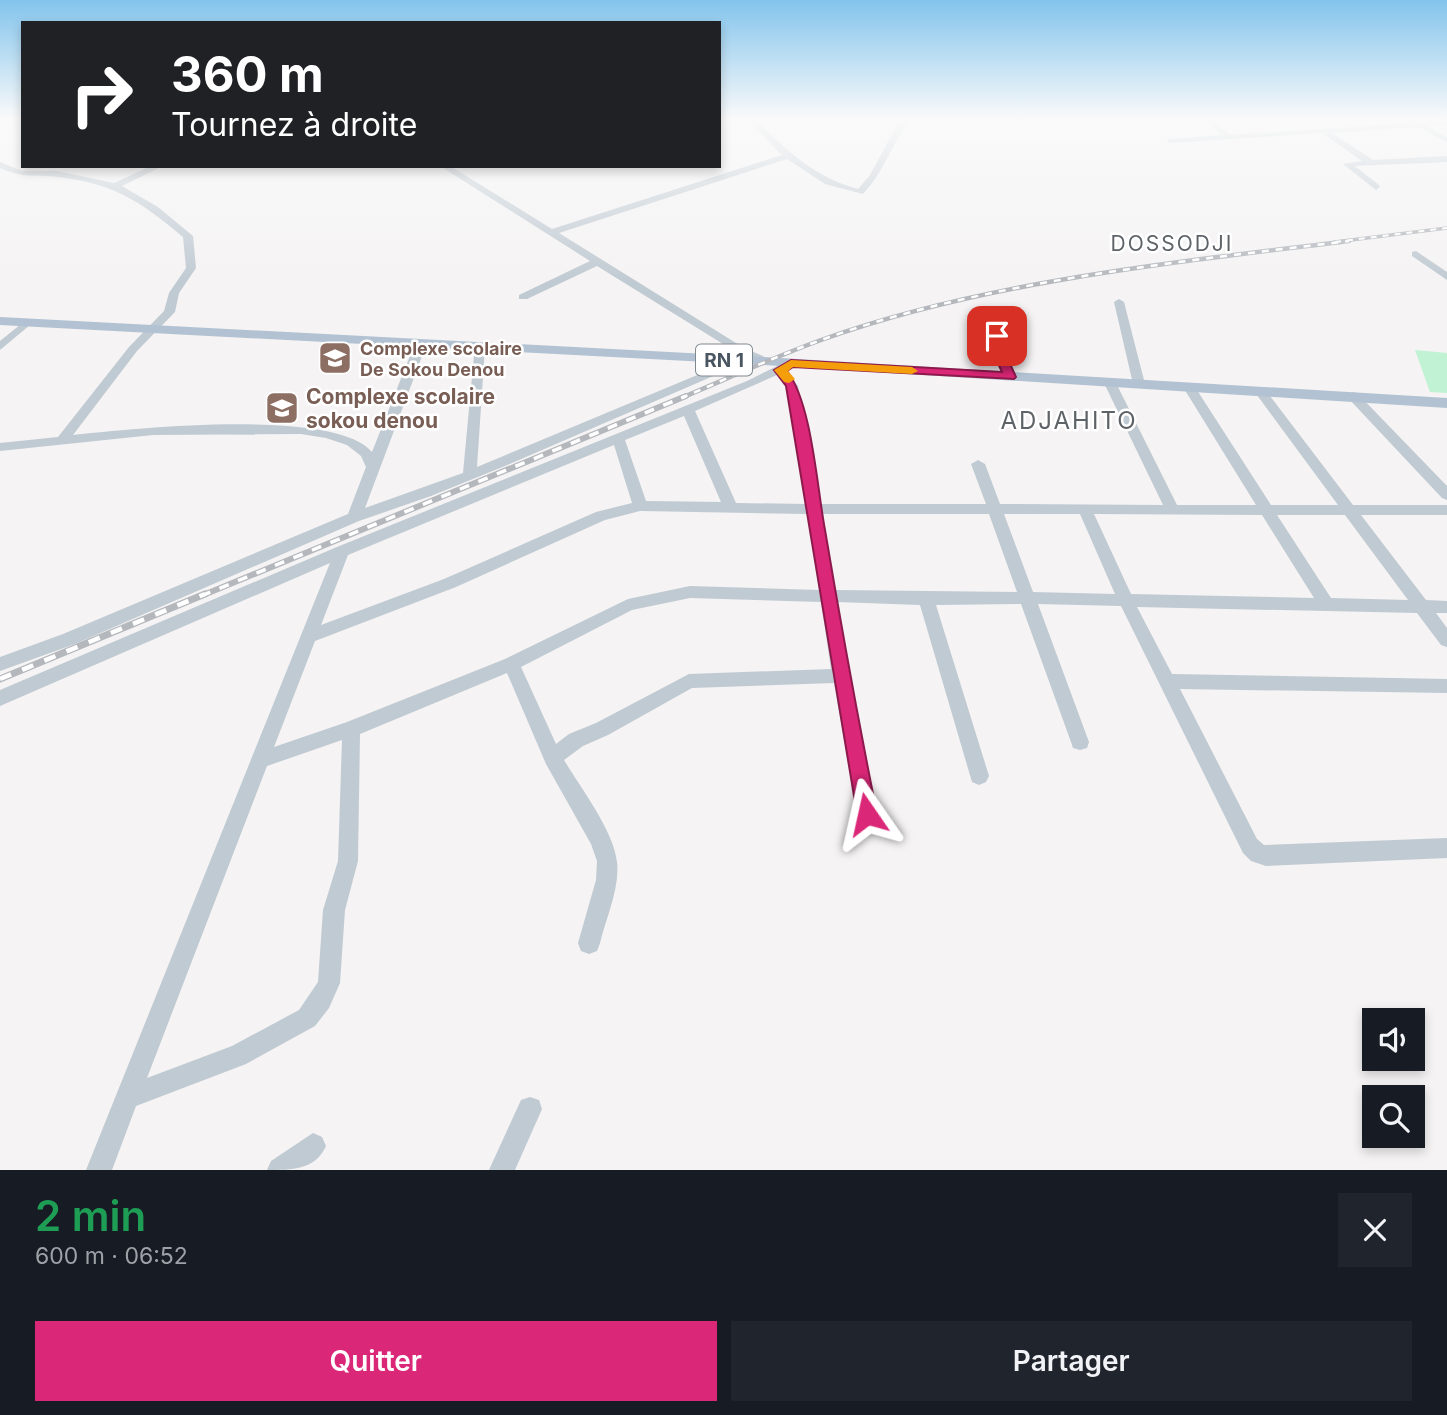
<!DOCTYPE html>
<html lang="fr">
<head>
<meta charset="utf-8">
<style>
	body { margin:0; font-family:Inter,sans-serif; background:#20242c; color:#f1f3f6; height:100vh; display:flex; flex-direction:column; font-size:26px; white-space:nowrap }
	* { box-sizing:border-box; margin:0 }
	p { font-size:23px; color:#9ea1a6 }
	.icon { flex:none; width:38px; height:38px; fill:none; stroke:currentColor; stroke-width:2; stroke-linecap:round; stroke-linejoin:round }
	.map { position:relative; height:1170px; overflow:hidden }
	.drawer { display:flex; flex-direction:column; background:#171b24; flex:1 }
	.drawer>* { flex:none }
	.hud { position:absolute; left:21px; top:21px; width:700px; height:147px; border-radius:0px; box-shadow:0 4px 10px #0003; background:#202124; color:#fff; overflow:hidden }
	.controls { position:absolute; left:1362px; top:1008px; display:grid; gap:14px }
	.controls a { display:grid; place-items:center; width:63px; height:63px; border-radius:0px; background:#171b24; box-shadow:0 4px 10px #0003; font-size:35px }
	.pin { position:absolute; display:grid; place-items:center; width:60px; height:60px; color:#fff; margin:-30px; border-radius:14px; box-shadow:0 4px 10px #0006 }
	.me { position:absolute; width:77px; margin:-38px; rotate:349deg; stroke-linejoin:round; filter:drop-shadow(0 0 5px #0008) }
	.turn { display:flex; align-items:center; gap:24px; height:147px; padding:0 35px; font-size:32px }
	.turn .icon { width:91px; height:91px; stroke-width:2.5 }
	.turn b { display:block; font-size:49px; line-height:60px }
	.round { display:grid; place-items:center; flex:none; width:74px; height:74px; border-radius:0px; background:#20242c }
	.overview { display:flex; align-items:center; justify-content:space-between; height:119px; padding:0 35px }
	h1 { font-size:42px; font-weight:600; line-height:52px; color:#1e9e55 }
	.primary-button { display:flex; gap:14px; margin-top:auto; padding:14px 35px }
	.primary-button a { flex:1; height:80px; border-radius:0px; background:#db2777; color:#fff; font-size:28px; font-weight:600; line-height:80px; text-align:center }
	.primary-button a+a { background:#20242c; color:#f1f3f6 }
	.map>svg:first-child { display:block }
</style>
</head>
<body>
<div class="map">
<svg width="1447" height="1170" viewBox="0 0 1447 1170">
	<rect width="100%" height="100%" fill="#f5f3f3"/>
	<!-- green -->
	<path fill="#c1f2d4" d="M1415,350L1447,353V393L1430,392Z"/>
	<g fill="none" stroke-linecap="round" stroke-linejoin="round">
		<!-- minor -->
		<path fill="#c0cad2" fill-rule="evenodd" d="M747,119H756C785,150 816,178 858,189L870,175L897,125L903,119H911C892,143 884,172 863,194L825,184L787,159L559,233L744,348L763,356L765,359L759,363L736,352L597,266L527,299H519V295L590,261L440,166H450L552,229L782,155Z
			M1204,119H1213L1230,135L1447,121V125L1428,127L1447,137V142L1418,127L1332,133L1373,160L1447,156V162L1355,166L1379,185L1380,187L1376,190L1343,164L1362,161L1322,133L1170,143L1166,141L1170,139L1221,135Z
			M0,162L22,171H57L114,183L151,166H163L122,186L158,207L193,236L196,268L179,293L175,312L137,351L73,435C132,429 334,407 372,452L415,343L417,341H425L427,343L365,508L463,473L475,345H483L485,347L477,467L738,358H746L748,361L505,466L431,496L359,521L75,644L0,671V657L63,634L348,514L366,467L361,456L347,445L326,438L301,434L153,435L0,451V443L58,437L129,347L164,311L169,293L186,268L183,237C140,201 115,184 58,177C33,174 26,179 0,168Z
			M1416,251L1447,272V280L1412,256V252Z
			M1119,299L1124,302L1145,384L1143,387L1139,388L1133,384L1114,302Z
			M993,311L999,314L1007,357L1016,377L1014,380H1006L995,357L987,314Z
			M26,320L32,323L30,325L0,350V341Z
			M791,359L797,363L786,370L798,386L820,504H986L971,464L978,460L985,464L1000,504L1163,505L1104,383L1110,379L1116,383L1177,505H1256L1183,387L1189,383L1195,387L1271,505H1338L1254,391L1260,387L1264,388L1353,505H1447V515H1361L1426,600L1447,601V613H1436L1447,628V647L1441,645L1417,613L1137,607L1172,674L1447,679V693L1180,689L1257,839L1264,845L1447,838V858L1266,866L1251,861L1243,853L1121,606L1038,604L1089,742L1087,748L1080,750L1073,748L1071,742L1021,604L936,605L989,776L986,782L979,785L972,782L920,605L837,602L877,814L874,821L867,823L860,821L857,814L834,683L692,688L608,735L583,746L564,760C580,787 614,831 617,862C620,888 606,918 600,943L597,951L589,954L581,951L578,943L596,880L597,861L591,844L546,764L507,673L360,734L358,861L345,910L340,983L329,1008L315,1026L246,1064L136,1106L112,1170H86L330,563L0,706V690L337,547L747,381ZM777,375L786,386L806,504L736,503L695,411ZM684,416L721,502L646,501L625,440ZM614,445L632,503L596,512L444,579L321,625L348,555ZM640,511L808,514L819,590L690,586L628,599L505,659L347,722L274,747L315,641L456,587L605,520ZM822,514H989L1017,592L835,590ZM1004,514H1080L1115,594L1033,592ZM1094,514L1262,515L1314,598L1131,594ZM1277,515H1345L1408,600L1331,598ZM690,598L821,602L831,669L689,674L596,723L569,734L556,744L521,667L632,610ZM342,740L338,861L323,910L318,982L299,1010L232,1046L147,1078L267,766Z
			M1353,392L1357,393L1447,486V500L1442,498L1349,399L1347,396Z
			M530,1097L539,1100L542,1109L515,1170H489L521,1100Z
			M313,1133L322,1137L326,1146C315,1170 292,1170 267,1170L271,1161Z"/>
		<!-- major -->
		<path fill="#b2c2d2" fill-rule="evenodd" d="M0,317L764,357L1447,398V408L764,365L0,325Z"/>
		<defs>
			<path id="rail-far3" d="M1335,242L1447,228"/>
			<path id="rail-far2" d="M681,398C729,378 776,356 824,339C986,281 1178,262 1349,241"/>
			<path id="rail-far1" d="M201,596L686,396"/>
			<path id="rail" d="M0,679L205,594"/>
		</defs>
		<!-- rail-far3 casing -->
		<use href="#rail-far3" stroke="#b4b8bd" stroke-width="3.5"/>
		<!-- rail-far2 casing -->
		<use href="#rail-far2" stroke="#b4b8bd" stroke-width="4.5"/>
		<!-- rail-far1 casing -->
		<use href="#rail-far1" stroke="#b4b8bd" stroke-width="6"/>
		<!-- rail casing -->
		<use href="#rail" stroke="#b4b8bd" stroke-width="7"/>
		<!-- rail-far3 -->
		<use href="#rail-far3" stroke="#fff" stroke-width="2" stroke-dasharray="6" stroke-linecap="butt"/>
		<!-- rail-far2 -->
		<use href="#rail-far2" stroke="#fff" stroke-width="2.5" stroke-dasharray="7" stroke-linecap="butt"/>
		<!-- rail-far1 -->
		<use href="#rail-far1" stroke="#fff" stroke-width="3.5" stroke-dasharray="10" stroke-linecap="butt"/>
		<!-- rail -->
		<use href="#rail" stroke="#fff" stroke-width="4.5" stroke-dasharray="12" stroke-linecap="butt"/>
	</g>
	<!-- sky -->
	<linearGradient id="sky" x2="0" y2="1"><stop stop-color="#83c4ec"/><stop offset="0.42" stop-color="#fafafa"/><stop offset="1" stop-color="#fafafa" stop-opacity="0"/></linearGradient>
	<rect width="1447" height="283" fill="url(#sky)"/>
	<!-- route -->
	<path fill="#db2777" stroke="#8e194d" stroke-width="2" d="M997,332L1003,336L1007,357L1016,377L1014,379L793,367L787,371C812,403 817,488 825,530C841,625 858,719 877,814L874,820L867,823L860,820L857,814L786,386L774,370L791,360L1002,372L995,357L991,336Z"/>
	<!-- slow -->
	<path fill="#f59e0b" d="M791,360L912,367L918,371L912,374L793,367L788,371L795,379L789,383L784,382L774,370Z"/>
	<!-- icons -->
	<defs>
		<symbol id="school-square" viewBox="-11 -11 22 22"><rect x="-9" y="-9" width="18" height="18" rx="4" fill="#8d6e63" stroke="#fff"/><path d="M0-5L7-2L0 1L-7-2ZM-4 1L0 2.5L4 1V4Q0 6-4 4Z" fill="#fff"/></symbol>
	</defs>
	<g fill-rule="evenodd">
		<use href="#school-square" x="316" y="339" width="38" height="38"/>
		<use href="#school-square" x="263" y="389" width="38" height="38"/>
	</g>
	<g text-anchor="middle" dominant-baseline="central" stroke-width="5" stroke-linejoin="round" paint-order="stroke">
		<!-- far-education labels -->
		<g font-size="18" font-weight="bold" fill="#785e54" stroke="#fff" text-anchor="start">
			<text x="360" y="348">Complexe scolaire<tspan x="360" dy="21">De Sokou Denou</tspan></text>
		</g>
		<!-- shield labels -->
		<rect fill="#fff" stroke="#808990" stroke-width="2" x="696" y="344.5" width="56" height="31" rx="5"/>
		<g font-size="19" font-weight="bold" fill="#495661">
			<text x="724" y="360">RN 1</text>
		</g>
		<!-- far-quarter labels -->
		<g font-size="21" letter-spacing="2" fill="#5e6368" stroke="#fff">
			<text x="1172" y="243">DOSSODJI</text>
		</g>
		<!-- education labels -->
		<g font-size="21" font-weight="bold" fill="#785e54" stroke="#fff" text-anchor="start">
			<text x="306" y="396">Complexe scolaire<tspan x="306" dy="24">sokou denou</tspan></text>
		</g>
		<!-- quarter labels -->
		<g font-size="24" letter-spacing="2" fill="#5e6368" stroke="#fff">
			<text x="1069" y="420">ADJAHITO</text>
		</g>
	</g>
</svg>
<div class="controls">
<a><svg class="icon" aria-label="sound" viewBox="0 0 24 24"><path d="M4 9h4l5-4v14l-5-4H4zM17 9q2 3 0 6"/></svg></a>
<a><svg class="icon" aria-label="search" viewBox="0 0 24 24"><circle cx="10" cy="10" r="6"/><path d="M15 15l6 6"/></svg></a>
</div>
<div class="pin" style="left:997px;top:336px;background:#d93025"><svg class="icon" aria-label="arrive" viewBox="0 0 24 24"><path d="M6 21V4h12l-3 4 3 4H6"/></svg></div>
<svg class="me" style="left:867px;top:814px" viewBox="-20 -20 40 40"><path d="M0-17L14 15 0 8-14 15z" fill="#db2777" stroke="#fff" stroke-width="4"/></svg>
<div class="hud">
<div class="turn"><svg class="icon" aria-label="right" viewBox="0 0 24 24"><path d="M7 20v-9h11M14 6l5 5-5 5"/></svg><div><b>360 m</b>Tournez à droite</div></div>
</div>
</div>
<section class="drawer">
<div class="overview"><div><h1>2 min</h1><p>600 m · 06:52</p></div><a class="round"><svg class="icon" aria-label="close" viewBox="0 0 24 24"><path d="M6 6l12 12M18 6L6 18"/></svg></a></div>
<div class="primary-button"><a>Quitter</a><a>Partager</a></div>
</section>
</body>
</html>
